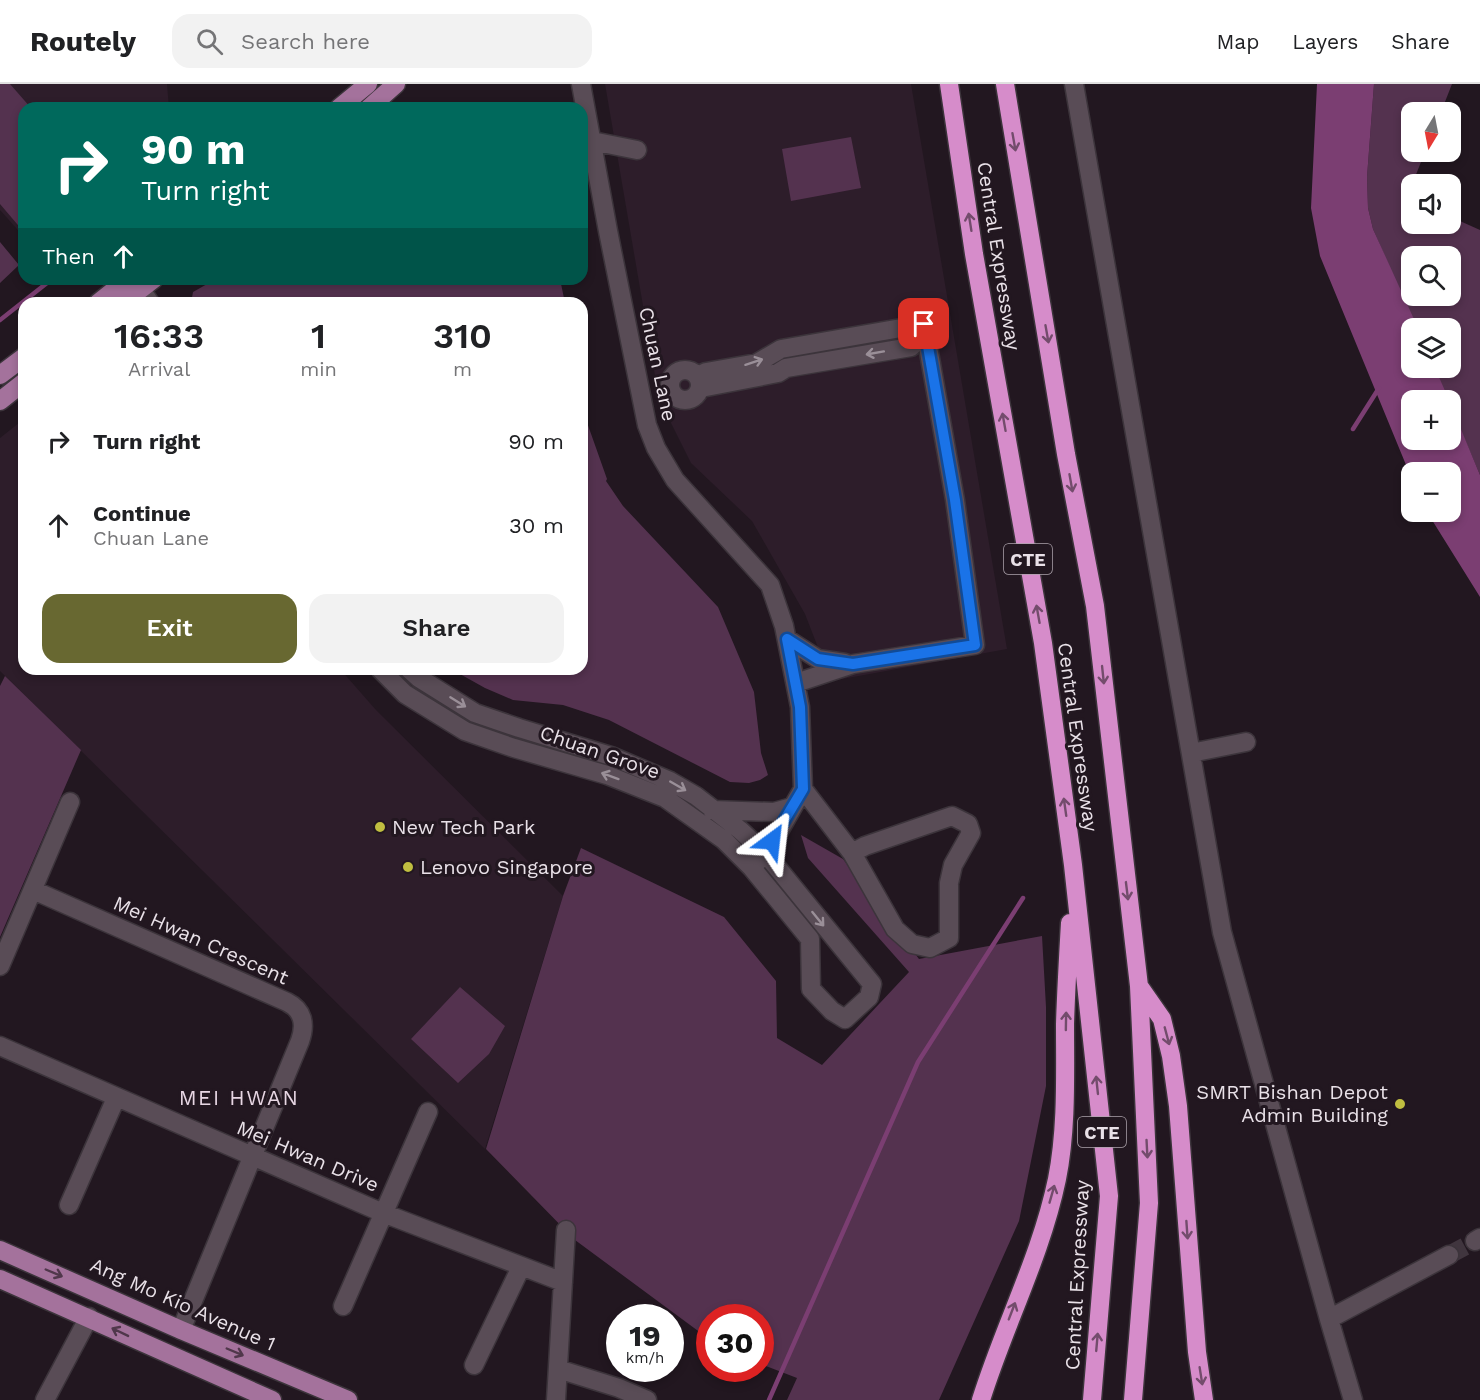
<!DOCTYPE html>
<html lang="en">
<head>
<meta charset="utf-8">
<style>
	body { margin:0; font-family:"Work Sans",sans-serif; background:#f2f2f2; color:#202124; height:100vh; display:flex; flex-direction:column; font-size:22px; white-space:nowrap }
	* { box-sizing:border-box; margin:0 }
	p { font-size:20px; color:#757577 }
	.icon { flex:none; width:33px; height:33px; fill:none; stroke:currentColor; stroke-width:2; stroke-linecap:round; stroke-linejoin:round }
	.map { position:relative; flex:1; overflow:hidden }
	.details { position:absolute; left:18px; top:213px; width:570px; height:378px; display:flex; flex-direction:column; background:#fff; border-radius:18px; box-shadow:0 3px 9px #0003 }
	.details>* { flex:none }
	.banner { position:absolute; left:18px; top:18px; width:570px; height:183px; border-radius:18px; box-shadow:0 3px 9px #0003; background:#00695c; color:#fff; overflow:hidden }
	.needle { width:39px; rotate:190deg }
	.tools { position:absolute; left:1401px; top:18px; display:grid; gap:12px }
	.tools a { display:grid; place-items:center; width:60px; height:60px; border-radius:12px; background:#fff; box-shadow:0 3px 9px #0003; font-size:30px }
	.speed { position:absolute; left:606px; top:1220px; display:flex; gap:12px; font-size:30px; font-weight:700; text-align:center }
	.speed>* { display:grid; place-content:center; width:78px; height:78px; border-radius:50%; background:#fff; box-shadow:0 3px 9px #0003; line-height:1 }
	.speed small { font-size:15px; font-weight:400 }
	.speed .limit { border:9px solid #d22; background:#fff; color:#111 }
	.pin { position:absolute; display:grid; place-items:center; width:51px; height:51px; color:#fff; margin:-26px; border-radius:12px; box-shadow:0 3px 9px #0006 }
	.me { position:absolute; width:66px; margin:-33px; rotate:30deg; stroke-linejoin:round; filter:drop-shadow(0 0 4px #0008) }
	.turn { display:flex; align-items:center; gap:21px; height:126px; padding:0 24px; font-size:27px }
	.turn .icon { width:78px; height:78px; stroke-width:2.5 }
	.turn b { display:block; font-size:42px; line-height:51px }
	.then { display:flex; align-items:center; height:57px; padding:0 24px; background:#0003; gap:12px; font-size:22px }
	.eta { display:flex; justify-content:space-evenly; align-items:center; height:102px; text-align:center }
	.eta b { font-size:36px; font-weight:600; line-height:42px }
	.primary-button { display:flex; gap:12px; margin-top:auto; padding:12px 24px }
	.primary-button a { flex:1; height:69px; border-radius:18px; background:#686831; color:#fff; font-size:24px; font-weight:600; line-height:69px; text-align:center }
	.primary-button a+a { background:#f2f2f2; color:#202124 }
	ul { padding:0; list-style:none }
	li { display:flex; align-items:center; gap:18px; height:84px; padding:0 24px }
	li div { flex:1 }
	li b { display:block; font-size:22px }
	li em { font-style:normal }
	header { display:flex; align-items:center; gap:36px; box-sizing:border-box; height:84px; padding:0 30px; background:#fff; border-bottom:2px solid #e0e0e0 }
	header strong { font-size:28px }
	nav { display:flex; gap:33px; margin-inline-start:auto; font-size:21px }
	.search { width:420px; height:54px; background:#f2f2f2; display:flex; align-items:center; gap:15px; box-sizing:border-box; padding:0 21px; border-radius:18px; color:#757577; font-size:22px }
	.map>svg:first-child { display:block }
</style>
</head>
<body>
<header>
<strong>Routely</strong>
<div class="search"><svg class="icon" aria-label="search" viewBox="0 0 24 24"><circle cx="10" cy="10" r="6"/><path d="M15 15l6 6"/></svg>Search here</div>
<nav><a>Map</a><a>Layers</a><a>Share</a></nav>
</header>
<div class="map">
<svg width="1480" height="1316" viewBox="0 0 1480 1316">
	<rect width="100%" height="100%" fill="#221720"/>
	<!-- built -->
	<path fill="#2d1d2a" d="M0,0H167L169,24H24V153L0,126Z
		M605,0H911L1007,565L831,597L805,530L752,437L691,379L659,315Z
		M24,335V585H340L376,626L563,812L485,1065L0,587V354Z"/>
	<!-- green -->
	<path fill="#54324f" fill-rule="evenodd" d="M0,0H10L31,24H24L23,147L0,120Z
		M1374,0H1452L1441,28H1412V68H1425L1411,103L1412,140H1450L1451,133L1480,146V391L1451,323L1450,316H1447L1433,284H1450V244H1416L1373,145L1368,124L1367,93ZM1412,172H1450V212H1412Z
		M851,53L861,104L791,117L782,65Z
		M0,158L19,181L0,199Z
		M216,195H560L565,219H191L193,208Z
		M582,317L584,330L607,395L606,397L623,422L718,523L754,608L761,669L768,691L760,696L749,699L730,698L609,636L563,621L513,616L485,604L451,585H582Z
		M5,592L81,666L0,853V602Z
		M801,751L843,775L919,875L1042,852L1046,923V1002L1019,1137L939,1316H787L797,1294L761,1280L760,1233H710L709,1255L575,1156L486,1065L563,812L581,764L724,833L776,897L777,954L822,981L909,888L808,774Z
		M460,903L505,942L489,970L458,999L411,955Z"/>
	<!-- water -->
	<path fill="#7b3e72" d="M1317,0H1374L1367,93L1368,124L1373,145L1418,244H1412V284H1435L1449,316H1412V356H1450L1451,321L1480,391V513L1427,428H1450V388H1412L1411,393L1320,172L1311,124Z"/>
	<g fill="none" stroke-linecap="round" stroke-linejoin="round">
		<!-- stream -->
		<path stroke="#7b3e72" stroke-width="4.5" d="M275,24L301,21
			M0,236L52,195
			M1353,345L1379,304
			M769,1316L918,978L1023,814"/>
		<!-- minor-tunnel -->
		<path stroke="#40353e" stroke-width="18" stroke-dasharray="18 9" stroke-linecap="butt" d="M1449,1171L1475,1157"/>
		<defs>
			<path id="minor" d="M581,0L608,147L647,341L656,364L675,396L770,501L784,542L800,623L803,705L766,770L758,777
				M1074,0L1222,848L1329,1235L1353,1316
				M592,57L637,66
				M134,195L150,219
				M670 301a15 15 0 1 1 30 0a15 15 0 1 1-30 0Z
				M698,292L706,288L757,279L781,265L924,240L955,416L975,561L853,580L796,599
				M701,304L778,289L786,284L911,263L915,259L913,243
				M787,555L818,575L845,579
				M380,585L405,610L465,647L514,664L607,691L665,714L724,756L752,784L810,855L811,905L832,927L845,935L869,913L872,900L766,770L740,746L696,712L670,697L611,672L519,644L475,629L419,594L409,585
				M1191,669L1246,658
				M803,705L852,769L895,845L912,860L930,864L949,854V799L953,781L971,749L968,740L952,732L865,762L852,769
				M712,726L774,728L792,723
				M33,806L287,918C303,926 306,940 300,957L181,1246
				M0,882L70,718
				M0,962L383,1129L563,1198
				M69,1121L116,1014
				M1475,1157L1480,1154
				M343,1222L428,1028
				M1329,1235L1449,1171
				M474,1281L521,1183
				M558,1285L619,1304L647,1316
				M45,1316L89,1233
				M556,1316L566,1146"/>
			<path id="major" d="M339,24L368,0
				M369,24L396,0
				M98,219L128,195
				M123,219L154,195
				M0,291L24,273
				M0,317L24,298
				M0,1166L181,1246L348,1316
				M0,1195L272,1316"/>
			<path id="highway" d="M949,0L974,170L1043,559L1073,781L1109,1112L1092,1316
				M1005,0L1066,370L1095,522L1139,902L1149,1119L1133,1316
				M1139,902L1162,935L1171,972L1178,1022L1197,1268L1204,1316
				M981,1316C1004,1242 1041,1172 1057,1095C1067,1045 1065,991 1065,940C1066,907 1068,873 1070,839"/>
		</defs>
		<!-- minor casing -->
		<use href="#minor" stroke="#3c343b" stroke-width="21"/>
		<!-- major casing -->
		<use href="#major" stroke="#3c343b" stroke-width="21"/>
		<!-- highway casing -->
		<use href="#highway" stroke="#3c343b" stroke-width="21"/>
		<!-- minor -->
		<use href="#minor" stroke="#594c56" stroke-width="18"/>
		<!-- major -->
		<use href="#major" stroke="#a4729c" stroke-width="18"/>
		<!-- highway -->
		<use href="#highway" stroke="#d68cca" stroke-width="18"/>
	</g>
	<!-- one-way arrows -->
	<defs><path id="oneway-shaft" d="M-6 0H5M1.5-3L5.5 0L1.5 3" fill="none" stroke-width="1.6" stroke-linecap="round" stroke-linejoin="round" transform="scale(1.5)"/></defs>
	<g stroke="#734c6c">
		<use href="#oneway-shaft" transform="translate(1014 58) rotate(80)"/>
		<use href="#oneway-shaft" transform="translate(970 138) rotate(-99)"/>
		<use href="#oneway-shaft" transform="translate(1047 250) rotate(80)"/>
		<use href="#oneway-shaft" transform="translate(1004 338) rotate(-100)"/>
		<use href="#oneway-shaft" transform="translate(1071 399) rotate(80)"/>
		<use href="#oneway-shaft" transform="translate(1038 530) rotate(-100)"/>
		<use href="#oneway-shaft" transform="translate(1103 591) rotate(84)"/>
		<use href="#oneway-shaft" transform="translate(1065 723) rotate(-98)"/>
		<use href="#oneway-shaft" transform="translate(1127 807) rotate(83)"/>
		<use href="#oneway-shaft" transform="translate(1066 937) rotate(-89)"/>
		<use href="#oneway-shaft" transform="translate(1167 952) rotate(75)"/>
		<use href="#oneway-shaft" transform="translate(1097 1001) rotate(-96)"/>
		<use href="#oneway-shaft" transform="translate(1147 1065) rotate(87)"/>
		<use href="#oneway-shaft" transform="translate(1052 1110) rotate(-74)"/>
		<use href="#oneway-shaft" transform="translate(1187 1146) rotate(86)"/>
		<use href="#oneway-shaft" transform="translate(1012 1227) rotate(-69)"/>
		<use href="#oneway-shaft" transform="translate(1097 1258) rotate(-85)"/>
		<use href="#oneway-shaft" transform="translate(1201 1292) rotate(81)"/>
	</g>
	<g stroke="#9a8f98">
		<use href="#oneway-shaft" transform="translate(875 269) rotate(170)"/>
		<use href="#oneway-shaft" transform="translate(754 278) rotate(-18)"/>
		<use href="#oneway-shaft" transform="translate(458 618) rotate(32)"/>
		<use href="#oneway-shaft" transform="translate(610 692) rotate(-160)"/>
		<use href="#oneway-shaft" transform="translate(678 702) rotate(30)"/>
		<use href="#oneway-shaft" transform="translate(818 835) rotate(51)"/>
	</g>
	<g stroke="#50374b">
		<use href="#oneway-shaft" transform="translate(54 1189) rotate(23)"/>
		<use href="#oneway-shaft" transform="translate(120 1248) rotate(-154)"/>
		<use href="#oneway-shaft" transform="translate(235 1268) rotate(23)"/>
	</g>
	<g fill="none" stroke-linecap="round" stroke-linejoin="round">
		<defs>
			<path id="route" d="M772,757L803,705L800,623L787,555L818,575L853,580L975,561L955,416L924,240"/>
		</defs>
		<!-- route casing -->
		<use href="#route" stroke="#114b97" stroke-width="15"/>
		<!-- route -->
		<use href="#route" stroke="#1a73e8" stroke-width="10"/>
	</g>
	<!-- markers -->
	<g fill="#c0be40" stroke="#221720" stroke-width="2">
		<circle cx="380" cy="743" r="6"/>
		<circle cx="408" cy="783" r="6"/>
		<circle cx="1400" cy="1020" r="6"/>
	</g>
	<g text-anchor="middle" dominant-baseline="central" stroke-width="6" stroke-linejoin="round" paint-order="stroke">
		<!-- shield labels -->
		<g fill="#221720" stroke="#ada4ac" stroke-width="1.5">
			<rect x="1004" y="460" width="48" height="30" rx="4.5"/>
			<rect x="1078" y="1033" width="48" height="30" rx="4.5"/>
		</g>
		<g font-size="18" font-weight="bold" fill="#e9e1e8">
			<text x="1028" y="475">CTE</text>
			<text x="1102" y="1048">CTE</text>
		</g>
		<!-- street labels -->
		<g font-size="20" fill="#e9e1e8" stroke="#221720">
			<text transform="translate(999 172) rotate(81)">Central Expressway</text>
			<text transform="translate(658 280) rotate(78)">Chuan Lane</text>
			<text transform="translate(1078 653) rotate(82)">Central Expressway</text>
			<text transform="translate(600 668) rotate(19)">Chuan Grove</text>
			<text transform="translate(201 856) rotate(24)">Mei Hwan Crescent</text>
			<text transform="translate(308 1072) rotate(23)">Mei Hwan Drive</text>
			<text transform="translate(1077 1191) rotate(-87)">Central Expressway</text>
			<text transform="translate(183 1220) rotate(24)">Ang Mo Kio Avenue 1</text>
		</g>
		<!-- poi labels -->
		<g font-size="20" fill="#e9e1e8" stroke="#221720" text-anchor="start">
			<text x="392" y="743">New Tech Park</text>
			<text x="420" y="783">Lenovo Singapore</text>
			<text x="1388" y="1008" text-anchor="end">SMRT Bishan Depot<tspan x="1388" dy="23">Admin Building</tspan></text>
		</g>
		<!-- neighbourhood labels -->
		<g font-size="21" letter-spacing="1.5" fill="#e7d6e3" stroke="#221720">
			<text x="239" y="1013">MEI HWAN</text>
		</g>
	</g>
</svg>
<div class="tools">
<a><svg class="needle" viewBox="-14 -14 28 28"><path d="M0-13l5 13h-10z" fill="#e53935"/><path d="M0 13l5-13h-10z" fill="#757577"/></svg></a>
<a><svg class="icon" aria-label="sound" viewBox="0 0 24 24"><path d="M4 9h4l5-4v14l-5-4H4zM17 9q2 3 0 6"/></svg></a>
<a><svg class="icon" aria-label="search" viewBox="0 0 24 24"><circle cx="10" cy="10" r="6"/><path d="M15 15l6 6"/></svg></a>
<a><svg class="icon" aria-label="layers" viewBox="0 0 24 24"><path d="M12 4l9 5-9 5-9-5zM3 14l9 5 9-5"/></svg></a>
<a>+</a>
<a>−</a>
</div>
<div class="speed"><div>19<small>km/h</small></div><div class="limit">30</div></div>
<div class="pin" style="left:924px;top:240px;background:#d93025"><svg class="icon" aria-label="arrive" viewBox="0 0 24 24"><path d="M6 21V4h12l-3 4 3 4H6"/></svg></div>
<svg class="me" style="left:772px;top:757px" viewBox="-20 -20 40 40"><path d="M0-17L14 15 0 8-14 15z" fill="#1a73e8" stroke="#fff" stroke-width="4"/></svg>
<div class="banner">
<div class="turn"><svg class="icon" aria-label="right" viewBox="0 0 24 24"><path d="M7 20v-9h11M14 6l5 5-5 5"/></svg><div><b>90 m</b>Turn right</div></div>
<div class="then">Then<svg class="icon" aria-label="ahead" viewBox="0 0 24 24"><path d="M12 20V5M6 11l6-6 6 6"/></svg></div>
</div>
<section class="details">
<div class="eta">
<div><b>16:33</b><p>Arrival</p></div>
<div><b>1</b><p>min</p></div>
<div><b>310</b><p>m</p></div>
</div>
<ul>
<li><svg class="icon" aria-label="right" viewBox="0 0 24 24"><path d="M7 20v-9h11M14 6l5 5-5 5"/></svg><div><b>Turn right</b></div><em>90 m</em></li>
<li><svg class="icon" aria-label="ahead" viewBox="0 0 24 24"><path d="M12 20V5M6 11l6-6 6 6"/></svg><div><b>Continue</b><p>Chuan Lane</p></div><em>30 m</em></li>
</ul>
<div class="primary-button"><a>Exit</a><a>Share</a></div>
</section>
</div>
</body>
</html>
